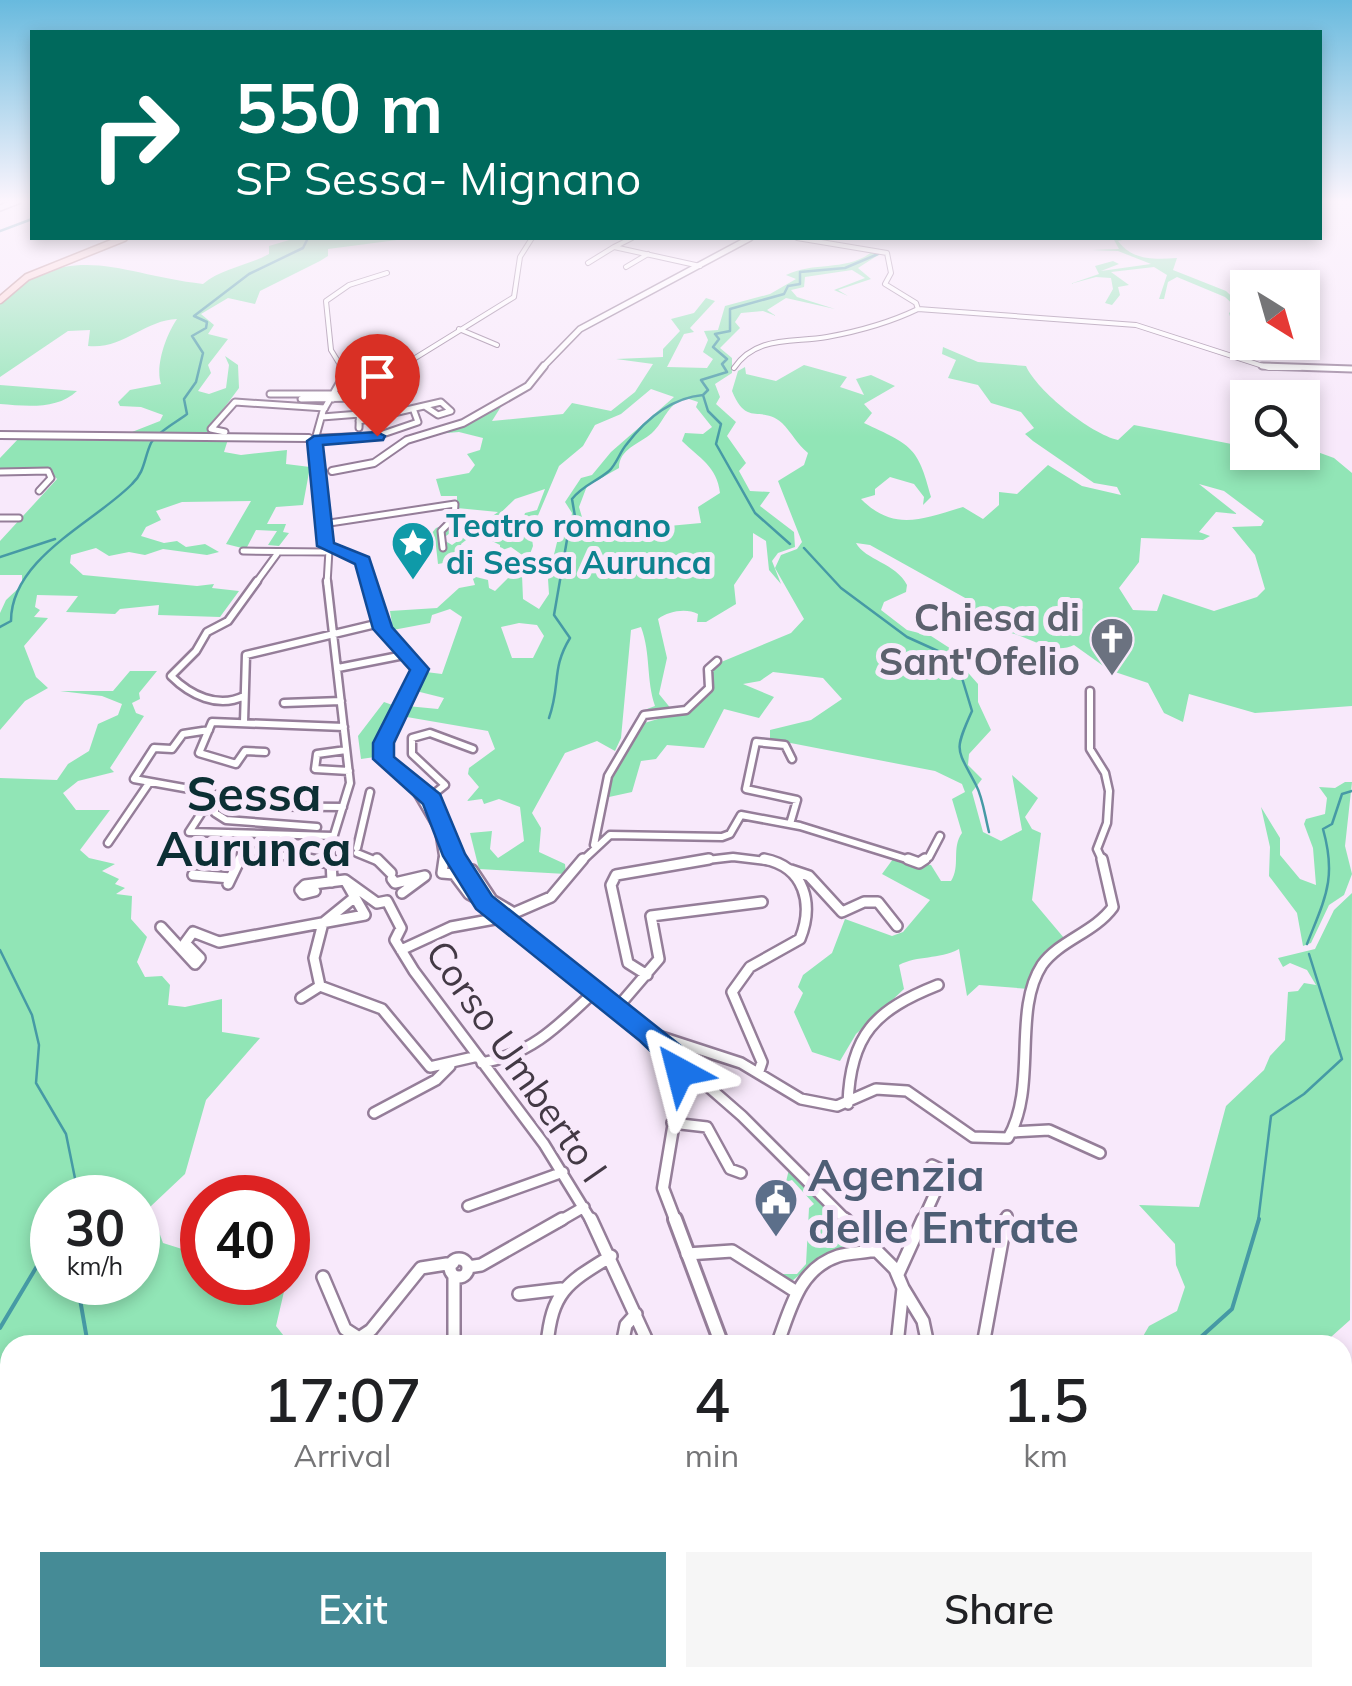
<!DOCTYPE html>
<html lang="en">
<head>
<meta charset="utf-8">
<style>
	body { margin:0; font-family:Mulish,sans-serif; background:#f6f6f6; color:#202124; height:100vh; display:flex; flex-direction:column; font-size:38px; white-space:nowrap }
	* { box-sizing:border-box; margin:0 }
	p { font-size:32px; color:#757577 }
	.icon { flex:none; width:55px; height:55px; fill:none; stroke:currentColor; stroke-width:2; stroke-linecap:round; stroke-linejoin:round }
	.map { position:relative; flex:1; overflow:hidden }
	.panel { position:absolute; left:0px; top:1335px; width:1352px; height:352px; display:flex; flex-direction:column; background:#fff; border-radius:30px 30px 0 0; box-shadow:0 5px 15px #0003 }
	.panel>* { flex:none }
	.hud { position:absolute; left:30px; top:30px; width:1292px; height:210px; border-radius:0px; box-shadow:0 5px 15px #0003; background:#00695c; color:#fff; overflow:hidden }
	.needle { width:65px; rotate:143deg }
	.buttons { position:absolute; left:1230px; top:270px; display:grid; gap:20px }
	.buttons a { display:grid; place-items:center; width:90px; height:90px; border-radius:0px; background:#fff; box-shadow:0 5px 15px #0003; font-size:50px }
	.speed { position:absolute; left:30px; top:1175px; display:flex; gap:20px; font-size:50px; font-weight:700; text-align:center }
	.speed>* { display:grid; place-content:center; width:130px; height:130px; border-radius:50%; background:#fff; box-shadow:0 5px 15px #0003; line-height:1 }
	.speed small { font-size:25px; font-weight:400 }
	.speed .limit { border:15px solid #d22; background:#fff; color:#111 }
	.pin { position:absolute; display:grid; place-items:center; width:85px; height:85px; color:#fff; margin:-102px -42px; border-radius:50% 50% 50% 0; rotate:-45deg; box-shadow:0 0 10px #0007 }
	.pin .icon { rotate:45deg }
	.me { position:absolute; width:110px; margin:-55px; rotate:322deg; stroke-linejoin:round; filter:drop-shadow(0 0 8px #0008) }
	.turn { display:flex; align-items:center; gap:35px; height:210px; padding:0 40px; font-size:45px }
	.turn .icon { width:130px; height:130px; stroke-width:2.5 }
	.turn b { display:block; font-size:70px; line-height:85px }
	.eta { display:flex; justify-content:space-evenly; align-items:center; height:170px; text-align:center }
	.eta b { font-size:60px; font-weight:600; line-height:70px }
	.button { display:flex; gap:20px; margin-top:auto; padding:20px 40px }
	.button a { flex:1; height:115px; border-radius:0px; background:#458b96; color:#fff; font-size:40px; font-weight:600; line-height:115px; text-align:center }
	.button a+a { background:#f6f6f6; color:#202124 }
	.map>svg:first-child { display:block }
</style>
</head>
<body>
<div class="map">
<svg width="1352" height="1686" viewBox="0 0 1352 1686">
	<rect width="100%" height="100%" fill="#f8e9fb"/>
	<!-- green -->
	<path fill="#91e5b6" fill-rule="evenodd" d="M296,238L397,240L328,249V256L320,261L260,291L255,304L228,298L201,314L214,325L208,334L228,339L208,365L211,373L198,391L209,394L226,388L229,365L225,356L238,365L239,388L207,431L230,433L224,452L241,455L287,450L286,464L310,467L303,505L276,507L267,524H286L283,532L289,533L279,546L268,545L277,531L256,530L246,549L226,544L251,501L182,502L156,511L161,520L146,527L141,536L164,543L177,541L186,547L205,544L219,552L207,555L163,549L145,555L129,552L109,556L96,548L71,555L70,563L83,575L197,586L214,584L212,588L239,591L220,617L158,615L159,605L120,609L115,614L66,612L78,596L37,595L35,607L40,610L34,617L48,618L24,646L36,677L48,688L25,701L0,730V613L6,600L22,585V575H0V541L57,479L49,470L0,471V458L20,437L101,438L104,433L132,432L160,421L163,415L141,407L120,406L118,402L130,390L161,384C155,366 166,335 177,319C145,320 122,350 88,346L90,330L68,331L0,377V304C69,237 120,275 203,284C222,268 247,266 269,254V246Z
		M1113,238L1127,239L1118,241C1132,260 1154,260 1177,258L1173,270L1226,291L1244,308L1236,314V330L1248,342L1235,333L1229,313L1236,307L1225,297L1177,277L1168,282L1164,299H1159L1167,275L1154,267L1111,272L1129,285L1118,287L1120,295L1112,305L1105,303L1113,289L1111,278L1096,277L1070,284L1099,274L1095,266L1113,261L1119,264L1101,271L1151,264L1118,251L1092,250L1119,249Z
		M872,252H883L858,268L871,279L838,290L848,296L834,290L865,278L852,270L805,277L804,287L791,290L797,297L835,309L786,298L767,310L776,316L763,311L741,313L735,322L740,328L720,348L732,358V373L715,384L720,397L716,404L736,422L727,436L746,463L739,471L750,491L770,492L760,506L794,532L795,547L778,553L772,561L781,584L769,570L766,541L753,533V557L734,585L736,604L706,622H697L698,614C686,608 669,611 658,619L667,658L659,694L672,710L644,713L637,721L639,712L655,706C646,680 651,654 641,627L631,630L621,738L615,751L597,741L565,753L532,813L541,828L539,852L565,864L566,874L479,869L470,833L492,831L490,849L498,858L524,841L520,807L499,799L484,804L482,799L467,801L479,787L468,774L469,768L495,749L488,731L401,716L407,706L438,709L444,698L416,691L426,672L442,674L462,617L450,609L432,615L430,623L393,630L390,611L437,608L459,588L475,585L472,576L488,580L489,588L495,591L509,577L503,563L520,562L525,557L511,547L500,551V545L486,538L489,529L484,526L461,544L465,559L438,564L435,537L426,540L436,528L450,523L458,527L442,539L452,545L498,512L457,508V496H441L436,479L469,473L475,465L467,454L480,450L483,438L459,432L434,434L502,405L492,421L563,414L572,403L611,411L635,392L653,364L616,359L663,357V349L680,331L671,319L694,313L706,298L715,301L690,328L694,332L684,334L667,367L707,368L713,359L703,352L708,340L704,331L718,330L725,306L770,294L796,279L786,275C815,261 845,272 872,252ZM651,389L674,397L611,452L592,475L581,478L565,502L572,513L570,524L560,530L548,579L549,594L539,609L523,599L522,575L533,546L531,532L559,466L583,446L595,425L621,414ZM686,398L698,402L696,407L712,427L703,434L685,433L682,441C699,458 717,466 720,493L698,507L701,523L647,528L619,522L584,524L579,507L587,486L619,468C619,449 639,444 652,433C665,421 666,405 686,398ZM545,489L537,510L525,513L520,530L524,536L519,540L487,526L515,499ZM519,623L537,625L544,636L533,658H512L501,627Z
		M943,347L978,362L1026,366C1037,391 1091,434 1118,440L1134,425L1247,447L1248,452L1277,453L1311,466L1312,450L1334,458L1352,473V706L1255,713L1189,694L1183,722L1164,713L1148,683L1109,670L1074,645C1049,657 1024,631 998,631L992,623L979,619L967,599L870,545L856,543C865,560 896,563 907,585L906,592L884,602L881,610L907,630L931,636L962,656L963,667L978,684V702L991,730L969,754L968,765L982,779L972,792L983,832L1001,841L1022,830L1012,775L1038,798L1025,817L1032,829L1041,833L1032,900L1064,938L1045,951L1029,989L979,985L967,996L959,949C938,960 918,955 899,965L904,989L856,1034L840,1061L812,1052L794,1012L803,993L798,987L803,975L832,953L845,919L892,936L903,932L930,900L882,874L893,859L931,865L941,881H951C961,866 951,848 962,833L952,799L965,792L962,784L935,771L770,739V730L811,720L842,699L823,678L773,672L760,681L743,684L774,697L759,718L724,709L704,748L667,745L656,759L641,761L632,792L609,797L604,809L607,780L641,724L695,708L710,691L714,665L791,633L804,619L775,568L781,555L797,549L802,542L778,481L804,465L808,453C797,444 792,433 782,423C761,404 747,428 732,391L738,371L745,367L746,374L776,381L804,365L847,377L840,387L864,395L856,379L871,375L895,386L864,404L872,413L864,423C911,445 918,446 931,497L923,505L924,497L914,484L890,477L875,489V495L861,499C894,532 922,519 963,507L983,519L999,505V492L1017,494L1048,465L1082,486L1121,495L1117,487L1094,483L1033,441L1025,434L1034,428L1021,412L991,403L978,385L948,378L956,360L942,354ZM1199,484L1224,491L1264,521L1261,526L1232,527L1255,555L1265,589L1257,597L1214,611L1163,594L1157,611L1133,610L1119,588L1139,562L1141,538L1203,540L1210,536L1199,532L1216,512L1237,514Z
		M0,385L77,391C57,410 26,406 0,404Z
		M130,671H157L139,693L140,699L132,703L136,713L144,716L110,768L114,772L78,781L63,793L76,810H110L80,850L89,858L115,864L102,871L119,879L115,884L125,888L116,894L132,896L131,919L147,937L137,962L145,977L162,976L170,985L168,1005L185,1007L222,999V1032L260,1038L206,1100L185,1174L150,1207L163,1243L182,1249L202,1245V1282L286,1283L276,1326L291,1345H10V1385L0,1392V778L57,780L68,764L89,751L98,724L118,715L122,704L102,696L60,691H113ZM52,1198H138V1282H52Z
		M384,702L398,707L379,734L375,757L361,759L358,736Z
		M1345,782H1352L1345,846L1352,874L1344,895L1329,905L1311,943L1303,946L1297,913L1269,876L1270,847L1261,807L1280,838V855L1300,879L1316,885L1313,848L1304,824L1306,819L1325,814L1327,798L1319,787L1335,788Z
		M1352,893L1350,1320L1322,1345H1138L1149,1326L1177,1311L1185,1287L1176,1265L1175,1244L1139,1205L1199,1207L1226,1106L1264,1070L1270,1056L1285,1040L1288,992L1298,991L1304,983L1316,985L1307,970L1290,963L1283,967L1278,958L1315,949L1334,910Z
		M789,1169L863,1244L825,1254L792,1281L781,1274H797L806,1264L809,1208L814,1204L792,1180L786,1182Z
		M138,1678H405V1686H135Z"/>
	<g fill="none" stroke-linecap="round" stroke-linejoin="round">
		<!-- stream-far1 -->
		<path stroke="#469aa5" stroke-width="2.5" d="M0,231L32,219
			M790,544L755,513L716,444L721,424L708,411L703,395L708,390L701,380L727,372L722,364L727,359L713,347L719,339L715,334L730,331V309L784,294L788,286L800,284V272L845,268L878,254
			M804,548L841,588L907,637L949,656L959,668L972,711C953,753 957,748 976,785C983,798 985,817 989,832
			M0,557L55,539
			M0,627L11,621C11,558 95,522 132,484C145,472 144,458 151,443C157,432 177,422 187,414L184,399L196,382L203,353L192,336L206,328L207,322L194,316L249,274L303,248L308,238
			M549,718C561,684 551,669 570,638L554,615L568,534L577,528L572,499C583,485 596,482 609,471C616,465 620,452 626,445C645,420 671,398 703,395
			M1307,944C1325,898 1337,879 1323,829L1332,824L1342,794L1352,791
			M0,950L32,1015L39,1045L36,1083L66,1134L79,1198
			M1258,1222L1271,1116L1304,1094L1342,1059L1309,954"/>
		<!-- stream -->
		<path stroke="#469aa5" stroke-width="4" d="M77,1282L88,1345
			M0,1328L52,1241
			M1192,1345L1232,1309L1259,1219
			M274,1678L277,1686
			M160,1686L162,1678"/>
		<defs>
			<path id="minor-far4" d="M632,238L614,247L700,266
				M588,263L614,247
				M626,267L648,254
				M918,309L1136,325L1269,368H1300
				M459,329L497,345
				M342,368L331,350L326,301L349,285L387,273
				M399,368L514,297L520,257L532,238
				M734,368C756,335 793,343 827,337C860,331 889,323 918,309L916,303L885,284L891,273L887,253L797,238"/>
			<path id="minor-far3" d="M1262,366L1352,369
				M270,394H336
				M301,399L360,398L359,428
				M333,399L405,366
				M322,417L360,414
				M359,421L441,402L451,411L438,415L426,407
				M225,432L211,429L235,402L325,408
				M316,436L323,411L345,373L341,366
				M319,438L377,436L418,422L414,411
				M0,472L48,471L51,478L39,491
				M0,518H19
				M323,524L455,504L454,518L441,531L443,548
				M243,551L325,552
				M255,584L277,554
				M327,584L329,550"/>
			<path id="minor-far2" d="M327,581L350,783L330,848L331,862
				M338,668L409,654
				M1090,691V749L1105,773L1109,791L1107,823L1097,849L1103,862
				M244,696C218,709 190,695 171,676L196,651L207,632L228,621L257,581
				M284,703L341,701
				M244,722L246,655L380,623
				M209,730L183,734L172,749L154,748L134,779L212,793L215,806
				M346,750L317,754L315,769L349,771
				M265,752L245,751L236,764L199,753L212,722L344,727
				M416,791L439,830L444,862
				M430,797L445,785L412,754V738L430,733L473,749
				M215,806V813L226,820L317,827
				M790,824L797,800L746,789L756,742L785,745L792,759
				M333,836L189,832L202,812L215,806L343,807
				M108,843L149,783
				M594,845L608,776L644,715L686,710L709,688L708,669L717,661
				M357,848L370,792
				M245,850L323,862
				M357,853L379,862
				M239,862L245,836
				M581,862L610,835L722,837L730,834L741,815L800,826L916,862
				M690,862L733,857L775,862
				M921,862L929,857L940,836"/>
			<path id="minor-far1" d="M307,859L330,863
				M331,859L332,882
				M377,859L391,873
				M908,859L919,863L925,859
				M791,870L809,876L842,912L864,902H878L897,926
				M463,871L472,870L492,900L514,913L551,897L583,859
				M442,873L444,859
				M442,873L454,874L469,894L484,902
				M193,875L231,878
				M392,879L395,883L425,876L402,893
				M228,884L240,859
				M315,891L303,894L300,890L305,885L345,880L377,903L387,901L401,928L395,940L414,971L544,1144L592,1222
				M323,923L355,897
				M161,927L195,964L200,958L185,943L193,932L219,942L365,915L345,880
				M401,950L451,927L500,918
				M647,975L628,963L611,885L616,875L709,859
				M320,986L314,958L323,923
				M301,998L320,986L382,1009L430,1067L478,1056
				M617,1008L659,959L651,916L762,902
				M649,1033L741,1063L801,1099L837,1106L876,1089L907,1091L973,1137L1008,1138C1038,1087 1012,1011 1042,965C1060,940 1094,933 1113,907L1102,859
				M672,1055L742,1116L848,1222
				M482,1063C532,1054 559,1025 595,991
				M759,1071L762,1062L732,992L750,967L800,939C814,904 805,867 764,859
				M848,1104C850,1035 875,1010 938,985
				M374,1113L436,1080L450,1066
				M672,1123L707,1127L730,1169L741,1173
				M1013,1132L1049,1130L1100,1153
				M468,1206L563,1172
				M558,1222L584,1207
				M922,1222L945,1171L932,1165
				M1006,1222L1007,1216"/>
			<path id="minor" d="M591,1219L649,1345
				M845,1219L895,1269L903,1288L897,1345
				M687,1254L732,1251L795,1291
				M450 1268a9 9 0 1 1 18 0a9 9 0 1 1-18 0Z
				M468,1267L481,1265L562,1219
				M898,1274L923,1219
				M454,1276V1345
				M323,1277L345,1329L359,1338L371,1330L421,1268L453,1263
				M903,1288L923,1321L928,1345
				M519,1294L561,1289
				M547,1345C552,1291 567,1283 611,1256
				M622,1345L626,1325L636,1314
				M777,1345C790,1311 798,1269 838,1256C850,1252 864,1253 877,1250
				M983,1345L1006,1219
				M602,1678V1686
				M719,1678L723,1686
				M1335,1678L1336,1686"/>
			<path id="tertiary-far4" d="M0,208L18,201
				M542,368L580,329L750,238"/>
			<path id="tertiary-far3" d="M0,435L309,438
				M315,441L326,546L363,561L370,584
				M332,471L374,463L407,440L463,423L528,386L544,366"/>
			<path id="tertiary-far2" d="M369,581L383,629L420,668L384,743L385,763L435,803L458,862"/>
			<path id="tertiary-far1" d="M456,859L480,898L672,1055L681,1080L663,1188L676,1222"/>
			<path id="tertiary" d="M675,1219L722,1345
				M1342,1635L1352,1588
				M860,1678L864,1686
				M929,1678L937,1686
				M1315,1686L1325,1678"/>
			<path id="primary" d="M0,300L27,277L124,238"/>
		</defs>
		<!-- minor-far4 casing -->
		<use href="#minor-far4" stroke="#957e99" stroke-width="6"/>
		<!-- minor-far3 casing -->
		<use href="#minor-far3" stroke="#957e99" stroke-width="9"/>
		<!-- minor-far2 casing -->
		<use href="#minor-far2" stroke="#957e99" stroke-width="11"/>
		<!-- minor-far1 casing -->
		<use href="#minor-far1" stroke="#957e99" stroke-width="14"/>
		<!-- minor casing -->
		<use href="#minor" stroke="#957e99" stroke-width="16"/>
		<!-- tertiary-far4 casing -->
		<use href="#tertiary-far4" stroke="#957e99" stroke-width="8"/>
		<!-- tertiary-far3 casing -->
		<use href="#tertiary-far3" stroke="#957e99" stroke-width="10"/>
		<!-- tertiary-far2 casing -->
		<use href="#tertiary-far2" stroke="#957e99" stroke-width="12"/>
		<!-- tertiary-far1 casing -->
		<use href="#tertiary-far1" stroke="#957e99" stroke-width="15"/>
		<!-- tertiary casing -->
		<use href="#tertiary" stroke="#957e99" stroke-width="18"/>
		<!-- primary casing -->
		<use href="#primary" stroke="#ba8f92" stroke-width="9"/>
		<!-- minor-far4 -->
		<use href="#minor-far4" stroke="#fff" stroke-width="4"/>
		<!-- minor-far3 -->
		<use href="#minor-far3" stroke="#fff" stroke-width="5"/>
		<!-- minor-far2 -->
		<use href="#minor-far2" stroke="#fff" stroke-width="6"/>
		<!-- minor-far1 -->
		<use href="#minor-far1" stroke="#fff" stroke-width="9"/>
		<!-- minor -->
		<use href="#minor" stroke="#fff" stroke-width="11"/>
		<!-- tertiary-far4 -->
		<use href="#tertiary-far4" stroke="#fff" stroke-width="5"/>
		<!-- tertiary-far3 -->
		<use href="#tertiary-far3" stroke="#fff" stroke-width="6"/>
		<!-- tertiary-far2 -->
		<use href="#tertiary-far2" stroke="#fff" stroke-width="8"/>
		<!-- tertiary-far1 -->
		<use href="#tertiary-far1" stroke="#fff" stroke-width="10"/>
		<!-- tertiary -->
		<use href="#tertiary" stroke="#fff" stroke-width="12"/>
		<!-- primary -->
		<use href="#primary" stroke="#fcd7d6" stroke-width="6"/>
	</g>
	<!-- sky -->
	<linearGradient id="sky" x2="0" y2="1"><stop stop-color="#68bade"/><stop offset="0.46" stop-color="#fcf5fd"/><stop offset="1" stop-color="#fcf5fd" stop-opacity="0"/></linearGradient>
	<rect width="1352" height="437" fill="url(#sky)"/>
	<!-- route -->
	<path fill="#1a73e8" stroke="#114b97" stroke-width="2.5" d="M377,432L385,436L383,440L323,445L334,543L369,557L392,627L429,669L394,743V757L440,794L465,854L492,896L681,1046L694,1072L690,1081H671L662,1062L640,1041L476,909L443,856L423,804L373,759V743L410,670L373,629L355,564L317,546L307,441L314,436Z"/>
	<!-- icons -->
	<defs>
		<symbol id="sight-pin" viewBox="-11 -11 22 30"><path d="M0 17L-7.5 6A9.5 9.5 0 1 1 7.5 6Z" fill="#0f9aa8" stroke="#f8e9fb"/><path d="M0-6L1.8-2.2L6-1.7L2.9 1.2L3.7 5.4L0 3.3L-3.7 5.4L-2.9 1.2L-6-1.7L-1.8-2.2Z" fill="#fff"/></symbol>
		<symbol id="church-pin" viewBox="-11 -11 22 30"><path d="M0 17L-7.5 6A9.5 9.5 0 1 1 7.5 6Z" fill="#6b7280" stroke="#f8e9fb"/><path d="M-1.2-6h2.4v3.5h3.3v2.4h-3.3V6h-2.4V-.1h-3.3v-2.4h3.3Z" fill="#fff"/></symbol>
		<symbol id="civic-pin" viewBox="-11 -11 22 30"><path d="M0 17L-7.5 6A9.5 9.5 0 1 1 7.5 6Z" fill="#5c6f8a" stroke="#f8e9fb"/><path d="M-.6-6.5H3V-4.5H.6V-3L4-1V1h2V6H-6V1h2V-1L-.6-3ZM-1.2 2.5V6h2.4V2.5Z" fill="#fff"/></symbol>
	</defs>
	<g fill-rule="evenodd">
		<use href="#sight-pin" x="388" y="518" width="50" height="68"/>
		<use href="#church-pin" x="1087" y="614" width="50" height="68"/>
		<use href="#civic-pin" x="751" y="1175" width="50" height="68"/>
	</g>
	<g text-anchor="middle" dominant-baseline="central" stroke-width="10" stroke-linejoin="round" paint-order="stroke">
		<!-- far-culture labels -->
		<g font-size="32" font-weight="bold" fill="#0d838f" stroke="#f8e9fb" text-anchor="start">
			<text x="446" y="525">Teatro romano<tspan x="446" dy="37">di Sessa Aurunca</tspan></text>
		</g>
		<!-- worship labels -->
		<g font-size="38" font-weight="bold" fill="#5b616d" stroke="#f8e9fb" text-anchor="end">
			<text x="1080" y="617">Chiesa di<tspan x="1080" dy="44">Sant'Ofelio</tspan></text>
		</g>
		<!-- street labels -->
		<g font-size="38" fill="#433945" stroke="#f8e9fb">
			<text transform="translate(517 1061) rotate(55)">Corso Umberto I</text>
		</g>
		<!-- near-service labels -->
		<g font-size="45" font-weight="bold" fill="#4e5e75" stroke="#f8e9fb" text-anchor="start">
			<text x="808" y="1174">Agenzia<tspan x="808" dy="52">delle Entrate</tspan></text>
		</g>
		<!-- district labels -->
		<g font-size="48" font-weight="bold" fill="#0c2f34" stroke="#f8e9fb">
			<text x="254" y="793">Sessa<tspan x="254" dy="55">Aurunca</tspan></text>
		</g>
	</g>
</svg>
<div class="buttons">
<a><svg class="needle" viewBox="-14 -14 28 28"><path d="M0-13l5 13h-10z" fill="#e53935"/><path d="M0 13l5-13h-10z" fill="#757577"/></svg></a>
<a><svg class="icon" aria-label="search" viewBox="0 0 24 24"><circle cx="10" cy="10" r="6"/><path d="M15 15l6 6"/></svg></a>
</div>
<div class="speed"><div>30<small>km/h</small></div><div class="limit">40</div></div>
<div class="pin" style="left:377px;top:436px;background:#d93025"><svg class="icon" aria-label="arrive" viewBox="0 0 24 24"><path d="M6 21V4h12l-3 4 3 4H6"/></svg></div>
<svg class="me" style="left:680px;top:1072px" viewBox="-20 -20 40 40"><path d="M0-17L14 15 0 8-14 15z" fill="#1a73e8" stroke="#fff" stroke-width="4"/></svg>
<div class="hud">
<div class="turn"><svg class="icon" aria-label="right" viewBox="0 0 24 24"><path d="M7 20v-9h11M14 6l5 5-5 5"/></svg><div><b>550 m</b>SP Sessa- Mignano</div></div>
</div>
<section class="panel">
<div class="eta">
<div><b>17:07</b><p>Arrival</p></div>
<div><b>4</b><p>min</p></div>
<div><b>1.5</b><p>km</p></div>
</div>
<div class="button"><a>Exit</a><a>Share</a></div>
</section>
</div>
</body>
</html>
